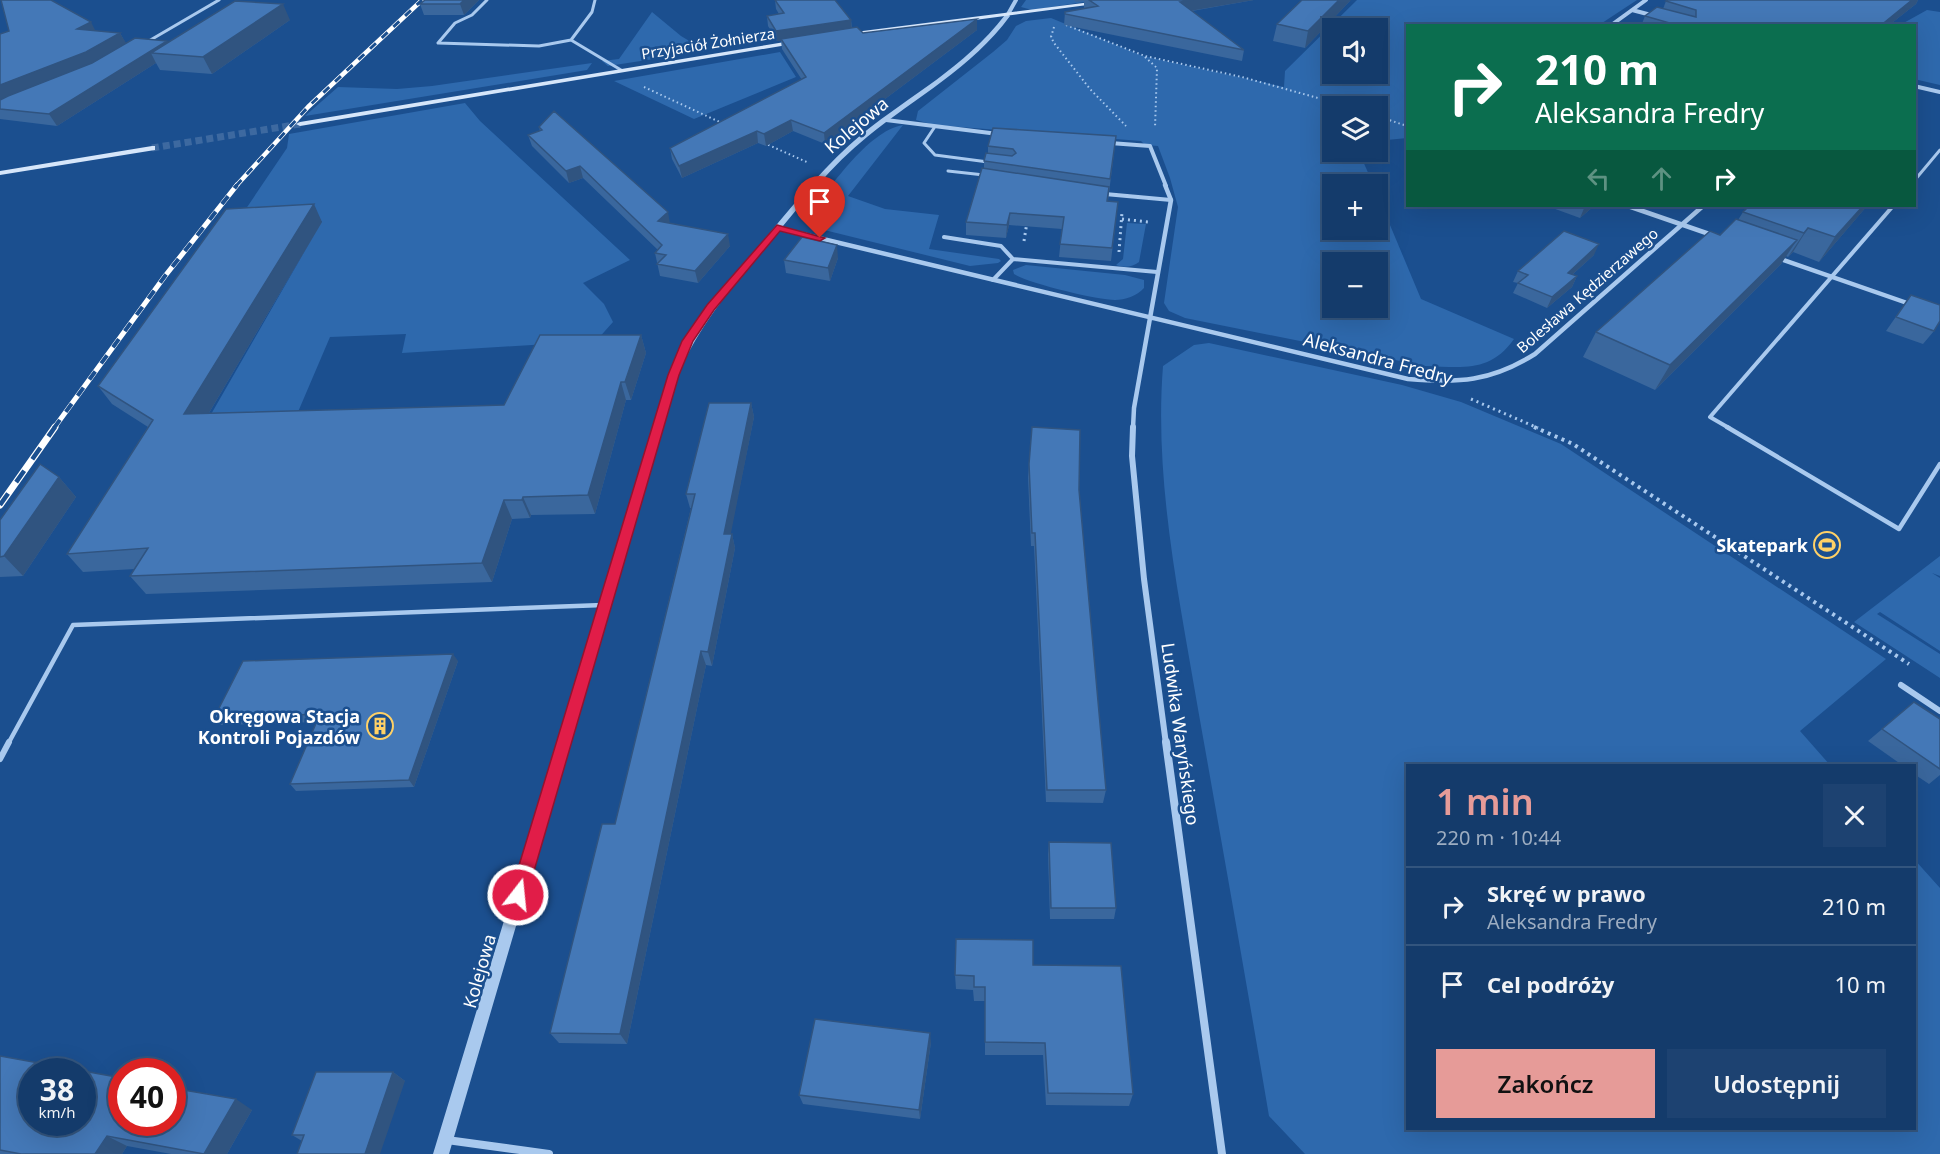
<!DOCTYPE html>
<html lang="pl">
<head>
<meta charset="utf-8">
<style>
	body { margin:0; font-family:"Noto Sans",sans-serif; background:#1d4271; color:#f1f3f6; height:100vh; display:flex; flex-direction:column; font-size:22px; white-space:nowrap }
	* { box-sizing:border-box; margin:0 }
	p { font-size:20px; color:#9dadc1 }
	.icon { flex:none; width:33px; height:33px; fill:none; stroke:currentColor; stroke-width:2; stroke-linecap:round; stroke-linejoin:round }
	.map { position:relative; flex:1; overflow:hidden }
	.side { position:absolute; left:1406px; top:764px; width:510px; height:366px; display:flex; flex-direction:column; background:#143b6b; border-radius:0px; box-shadow:0 6px 24px #0002,0 0 0 2px #33557e }
	.side>* { flex:none }
	.hud { position:absolute; left:1406px; top:24px; width:510px; height:183px; border-radius:0px; box-shadow:0 6px 24px #0002,0 0 0 2px #33557e; background:#0b6e4f; color:#fff; overflow:hidden }
	.controls { position:absolute; left:1322px; top:18px; display:grid; gap:12px }
	.controls a { display:grid; place-items:center; width:66px; height:66px; border-radius:0px; background:#143b6b; box-shadow:0 6px 24px #0002,0 0 0 2px #33557e; font-size:30px }
	.speed { position:absolute; left:18px; top:1058px; display:flex; gap:12px; font-size:30px; font-weight:700; text-align:center }
	.speed>* { display:grid; place-content:center; width:78px; height:78px; border-radius:50%; background:#143b6b; box-shadow:0 6px 24px #0002,0 0 0 2px #33557e; line-height:1 }
	.speed small { font-size:15px; font-weight:400 }
	.speed .limit { border:9px solid #d22; background:#fff; color:#111 }
	.pin { position:absolute; display:grid; place-items:center; width:51px; height:51px; color:#fff; margin:-62px -26px; border-radius:50% 50% 50% 0; rotate:-45deg; box-shadow:0 0 6px #0007 }
	.pin .icon { rotate:45deg }
	.me { position:absolute; width:66px; margin:-33px; rotate:16deg; stroke-linejoin:round; filter:drop-shadow(0 0 4px #0008) }
	.turn { display:flex; align-items:center; gap:21px; height:126px; padding:0 30px; font-size:27px }
	.turn .icon { width:78px; height:78px; stroke-width:2.5 }
	.turn b { display:block; font-size:42px; line-height:51px }
	.lanes { display:flex; align-items:center; height:57px; padding:0 30px; background:#0003; justify-content:center; gap:30px; direction:ltr }
	.lanes .off { opacity:.35 }
	.round { display:grid; place-items:center; flex:none; width:63px; height:63px; border-radius:0px; background:#1d4271 }
	.overview { display:flex; align-items:center; justify-content:space-between; height:102px; padding:0 30px }
	h1 { font-size:36px; font-weight:600; line-height:45px; color:#e69b98 }
	.cta { display:flex; gap:12px; margin-top:auto; padding:12px 30px }
	.cta a { flex:1; height:69px; border-radius:0px; background:#e69b98; color:#111; font-size:24px; font-weight:600; line-height:69px; text-align:center }
	.cta a+a { background:#1d4271; color:#f1f3f6 }
	ul { padding:0; list-style:none }
	li { display:flex; align-items:center; gap:18px; height:78px; padding:0 30px; border-top:2px solid #33557e }
	li div { flex:1 }
	li b { display:block; font-size:22px }
	li em { font-style:normal }
	.map>svg:first-child { display:block }
</style>
</head>
<body>
<div class="map">
<svg width="1940" height="1154" viewBox="0 0 1940 1154">
	<rect width="100%" height="100%" fill="#1b4f8f"/>
	<!-- green -->
	<path fill="#2e69ad" fill-rule="evenodd" d="M1026,0H1097L1032,10L1021,7Z
		M1357,0H1637L1599,25L1407,26V138L1377,141V106H1332V152H1359L1373,184H1332V230H1377V194L1421,299L1514,339C1490,373 1463,367 1425,366L1185,318L1169,311L1164,303L1178,207L1170,178L1158,146L1145,145L1141,141L934,125L916,120L918,111L993,52L1007,40L1016,26L1026,21L1051,18L1143,56L1284,87L1285,71ZM1332,28H1377V74H1332ZM1332,262H1377V308H1332Z
		M1927,10L1940,12V85L1914,79V26L1900,25Z
		M652,12L681,36L706,51L608,66L602,61L619,59Z
		M780,52L796,77L694,119L614,81Z
		M592,63L587,70L305,116L338,87L397,89L432,86Z
		M465,103L480,121L630,260L583,283L604,304L613,322L596,341L402,353L406,334L330,337L292,426L202,430L322,221L237,222L287,148L289,134Z
		M903,125L848,196L885,209L939,215L929,249L999,259L1001,261L998,263L970,266L808,226L806,218C829,190 867,131 903,125Z
		M1127,223L1146,224L1139,262C1133,267 1124,268 1116,265L1123,259Z
		M1026,265L1125,275L1144,280V288C1137,296 1125,300 1115,300C1098,300 1027,283 1014,274L1013,270Z
		M1209,343L1402,385L1461,402L1561,444L1886,659L1800,731L1830,765H1407V1128H1914V859L1940,888V1154H1305L1269,1116C1246,980 1222,844 1198,709C1179,596 1154,481 1163,366L1194,345Z
		M1940,556V576L1932,573L1940,578V651L1880,612L1877,614L1940,654V678L1854,622Z"/>
	<g fill="none" stroke-linecap="round" stroke-linejoin="round">
		<!-- secondary-tunnel -->
		<path stroke="#3d69a0" stroke-width="7" stroke-dasharray="7 4" stroke-linecap="butt" d="M152,148L300,124"/>
		<!-- path-far2 -->
		<path stroke="#a9c9ee" stroke-width="2" stroke-dasharray="1.5 3" stroke-linecap="butt" d="M1066,25L1145,56L1242,77L1347,106
			M1054,27L1051,37L1054,43L1090,89L1126,126
			M1145,57L1157,68L1155,128
			M644,87L724,124
			M1377,116L1407,126
			M764,143L809,163"/>
		<!-- path-far1 -->
		<path stroke="#a9c9ee" stroke-width="3" stroke-dasharray="2 4" stroke-linecap="butt" d="M1122,219L1148,222
			M1024,241L1027,222
			M1119,252L1122,212
			M1471,399L1538,428"/>
		<!-- path -->
		<path stroke="#a9c9ee" stroke-width="4" stroke-dasharray="3 4.5" stroke-linecap="butt" d="M1534,427L1573,444L1909,664"/>
		<!-- service-far3 -->
		<path stroke="#a9c9ee" stroke-width="3" d="M487,0L472,15L455,23L438,43L539,46L571,40
			M595,0L592,12L571,40L621,70
			M147,42L219,0
			M934,128L924,143L935,155L988,162
			M948,171L984,175
			M1914,181L1940,150"/>
		<!-- service-far2 -->
		<path stroke="#a9c9ee" stroke-width="4" d="M1105,194L1171,200
			M944,237L1001,246L1013,259
			M993,280L1013,259L1157,272
			M1729,428L1710,417L1893,206"/>
		<!-- service-far1 -->
		<path stroke="#a9c9ee" stroke-width="4.5" d="M1727,427L1899,529L1940,464
			M8,744L73,625L603,605"/>
		<!-- service -->
		<path stroke="#a9c9ee" stroke-width="6" d="M0,759L9,742"/>
		<!-- minor-far3 -->
		<path stroke="#a9c9ee" stroke-width="4" d="M1632,10L1655,16
			M1007,16L1016,0
			M1610,26L1646,0
			M1914,86L1940,92
			M886,120L998,134
			M1110,143L1150,146L1166,186"/>
		<!-- minor-far2 -->
		<path stroke="#a9c9ee" stroke-width="4.5" d="M1628,206L1715,236
			M777,228L1408,379C1459,383 1490,382 1535,354L1703,206
			M1778,258L1910,304
			M1133,428L1134,408L1171,200L1165,185"/>
		<!-- minor-far1 -->
		<path stroke="#a9c9ee" stroke-width="6" d="M1133,427L1132,456L1144,579L1166,744
			M1901,685L1940,711"/>
		<!-- minor -->
		<path stroke="#a9c9ee" stroke-width="8" d="M1166,742L1222,1154
			M447,1140L549,1154"/>
		<!-- tertiary -->
		<path fill="#a9c9ee" fill-rule="evenodd" d="M1005,15L1010,16C971,69 917,96 867,137C832,165 803,202 774,237C737,281 701,321 678,375L449,1154H433L670,375C693,320 731,279 769,234C798,199 827,163 862,134C913,93 963,69 1005,15Z"/>
		<!-- secondary -->
		<path fill="#d6e6fa" fill-rule="evenodd" d="M1107,0H1125L847,37L844,35L847,33Z
			M797,40L800,42L799,43L300,126L296,124L300,122Z
			M152,146H155V150L0,175V171Z"/>
		<defs>
			<path id="rail-far2" d="M236,186L308,107L422,0"/>
			<path id="rail-far1" d="M54,428L165,276L237,185"/>
			<path id="rail" d="M0,505L55,427"/>
		</defs>
		<!-- rail-far2 casing -->
		<use href="#rail-far2" stroke="#fff" stroke-width="4.5"/>
		<!-- rail-far1 casing -->
		<use href="#rail-far1" stroke="#fff" stroke-width="5"/>
		<!-- rail casing -->
		<use href="#rail" stroke="#fff" stroke-width="7"/>
		<!-- rail-far2 -->
		<use href="#rail-far2" stroke="#1b4f8f" stroke-width="3" stroke-dasharray="8" stroke-linecap="butt"/>
		<!-- rail-far1 -->
		<use href="#rail-far1" stroke="#1b4f8f" stroke-width="4" stroke-dasharray="10" stroke-linecap="butt"/>
		<!-- rail -->
		<use href="#rail" stroke="#1b4f8f" stroke-width="4.5" stroke-dasharray="14" stroke-linecap="butt"/>
	</g>
	<!-- wall -->
	<path fill="#3a679d" d="M425,0H479L464,15H424L420,4Z
		M775,0L851,20L852,28L863,33L977,30L825,144L793,131L766,146L758,143L682,178L672,159L670,148L802,80L782,49L781,41H777L768,26L767,16L779,14L776,9Z
		M1074,0H1254L1192,11L1244,50L1242,61L1064,25L1065,12L1085,8H1084V1L1076,2Z
		M1668,0H1918L1916,4L1888,26H1641L1645,16L1663,9L1666,1Z
		M1350,1L1305,48L1273,41L1277,24Z
		M290,20L212,74L160,70L156,63L57,126L0,119V34L95,31L120,33L126,44L167,41V43Z
		M539,127L670,224L730,246L698,283L660,276L655,253L658,250L583,178L569,183L532,146L528,135L540,131Z
		M1116,136L1108,201L1118,202L1111,261L1059,257L1062,229L1009,225L1006,238L966,235V222L984,168V161L988,153V146Z
		M1547,206H1594L1580,218Z
		M1749,206H1867L1819,262L1793,252L1788,257L1786,256L1781,264L1655,390L1583,357L1596,332L1738,220L1743,212Z
		M322,222L209,413L504,405L641,335L646,353L631,400H626L595,514L531,515L530,518L512,519L492,582L146,594L130,576L135,569L83,572L67,554L148,427L112,404L98,386Z
		M1594,255L1572,275L1577,276L1572,287L1547,308L1513,293L1518,283L1513,282L1518,271Z
		M838,258L830,281L786,273L784,260Z
		M1911,295L1934,331L1923,344L1886,331Z
		M751,403L754,417L730,534H732L735,548L712,666L706,665L627,1044L559,1043L550,1033L615,824L691,508H690L686,494Z
		M1032,427L1106,790L1103,803L1046,802L1034,546H1031L1028,477Z
		M59,477L76,497L23,576L0,577V520Z
		M458,661L414,787L296,791L290,784L317,722L221,725L214,718Z
		M1914,702L1940,719V775L1929,784L1914,774V765H1902L1868,741Z
		M1049,842L1116,908L1114,919H1050L1048,854Z
		M1033,965L1133,1094L1129,1106L1046,1105L1043,1055H985V1001H974L973,990L956,989L955,975Z
		M931,1042L920,1119L803,1104L799,1095Z
		M0,1056L252,1110L227,1154H171L127,1146L122,1154H0Z
		M393,1072L405,1081L302,1141L292,1135Z"/>
	<!-- shaded-wall -->
	<path fill="#305480" d="M464,0H479L464,15L460,4Z
		M1193,0H1254L1178,13L1180,2Z
		M1339,0H1351L1305,48L1308,31Z
		M1912,0H1918L1916,4L1888,26H1880Z
		M283,4L290,20L212,74L203,57Z
		M977,19V30L825,144L824,133Z
		M851,20L852,30L781,39V41H777L776,31Z
		M91,22L99,38L77,29Z
		M120,33L129,48L0,105V85Z
		M167,41L173,52L151,53L156,63L57,126L49,114Z
		M791,120L793,131L766,146L764,134Z
		M757,131L758,143L682,178L679,166Z
		M580,166L583,178L569,183L566,171Z
		M314,204L322,222L197,433L184,414Z
		M1585,206H1594L1580,218Z
		M1863,206H1867L1819,262L1835,237Z
		M668,212L670,224L658,221Z
		M1010,213L1009,225L1006,238L1007,225Z
		M1808,228L1793,252L1788,257L1804,233Z
		M728,234L730,246L698,283L695,271Z
		M1797,240L1781,264L1655,390L1670,365Z
		M1599,244L1594,255L1563,283L1568,273Z
		M837,245L838,258L830,281L828,268Z
		M1577,276L1572,287L1547,308L1552,297Z
		M641,335L646,353L631,400L625,382Z
		M621,382L626,400L595,514L588,495Z
		M751,403L754,417L728,548L724,534Z
		M59,477L76,497L23,576L4,556Z
		M523,497L531,515L530,518L522,500Z
		M504,500L512,519L492,582L482,563Z
		M732,534L735,548L712,666L708,652Z
		M701,651L706,665L627,1044L620,1034Z
		M453,654L458,661L414,787L409,780Z
		M930,1033L931,1042L920,1119L919,1110Z
		M393,1072L405,1081L380,1154H365Z
		M236,1099L252,1110L227,1154H204Z
		M107,1136L127,1146L122,1154H95Z"/>
	<!-- building -->
	<path fill="#4478b7" stroke="#305480" stroke-width="1.5" fill-rule="evenodd" d="M1,0H51L91,22L77,29L120,33L86,52L0,85V34L9,31Z
		M425,0H464L460,4H420Z
		M775,0H835L851,20L776,31L767,16L784,13Z
		M1089,0H1193L1180,2L1244,50L1065,14V12L1098,6Z
		M1302,0H1339L1308,31L1277,24Z
		M1668,0H1912L1880,26H1680L1645,16L1657,7L1696,17V10L1666,1Z
		M235,1L283,4L203,57L151,53Z
		M977,19L824,133L791,120L764,134L757,131L679,166L670,148L806,77L781,39L857,27L863,33Z
		M135,38L167,41L49,114L0,109V100L8,96L92,63Z
		M554,111L668,212L658,221L728,234L695,271L657,264L666,255L655,253L662,245L580,166L566,171L528,135L542,130L539,127Z
		M993,128L1116,136L1110,179L984,161L986,153L1012,156L1016,153L1013,149L988,146Z
		M982,168L1109,187L1107,201L1118,202L1112,248L1060,244L1064,217L1010,213L1007,225L966,222Z
		M314,204L184,414L504,405L540,335H641L625,382H621L588,495L523,497L522,500H504L482,563L130,576L148,548L67,554L153,420L98,386L226,209Z
		M1749,206H1863L1835,237L1808,228L1804,233L1743,212Z
		M1736,219L1797,240L1670,365L1596,332L1710,231L1720,235Z
		M1564,231L1599,244L1568,273L1577,276L1552,297L1518,283L1528,275L1518,271Z
		M802,237L837,245L828,268L784,260Z
		M1911,295L1940,305V321L1934,331L1896,317Z
		M709,403H751L724,534H732L708,652L701,651L620,1034L550,1033L602,824H615L695,494H686Z
		M1032,427L1080,430L1079,490L1106,790H1047L1035,533H1032L1029,464Z
		M40,464L59,477L4,556L0,557V520Z
		M453,654L409,780L290,784L320,714L214,718L243,661Z
		M1914,702L1940,719V769L1882,729Z
		M1049,842L1111,843L1116,908H1051Z
		M956,939L1033,940V965L1121,966L1133,1094L1048,1093L1045,1043L985,1042V987H974V976L955,975Z
		M815,1019L930,1033L919,1110L799,1095Z
		M0,1056L122,1078V1122H172V1088L236,1099L204,1154L107,1136L95,1154H21L0,1150ZM32,1071H82V1122H32Z
		M316,1072H393L365,1154H297L304,1135H292Z"/>
	<!-- route -->
	<path fill="#e11d48" stroke="#92132f" stroke-width="1.5" d="M777,225L825,238L820,241L780,231L714,310L693,341L679,375L527,895L525,900L518,903L512,900L510,895L668,375L682,341L707,305Z"/>
	<!-- icons -->
	<defs>
		<symbol id="stadium-ring" viewBox="-11 -11 22 22"><circle r="9.5" fill="#1b4f8f" stroke="#ffd166" stroke-width="1.5"/><path d="M0-5a6.5 5 0 1 0 0 10a6.5 5 0 1 0 0-10ZM-3.5-1.8h7v3.6h-7Z" fill="#ffd166"/></symbol>
		<symbol id="building-ring" viewBox="-11 -11 22 22"><circle r="9.5" fill="#1b4f8f" stroke="#ffd166" stroke-width="1.5"/><path d="M-4-6H4V6H1V3H-1V6H-4ZM-2.5-4.3h1.7v1.8h-1.7ZM.8-4.3h1.7v1.8H.8ZM-2.5-1h1.7V.8h-1.7ZM.8-1h1.7V.8H.8Z" fill="#ffd166"/></symbol>
	</defs>
	<g fill-rule="evenodd">
		<use href="#stadium-ring" x="1812" y="530" width="30" height="30"/>
		<use href="#building-ring" x="365" y="711" width="30" height="30"/>
	</g>
	<g text-anchor="middle" dominant-baseline="central" stroke-width="5" stroke-linejoin="round" paint-order="stroke">
		<!-- far-street labels -->
		<g font-size="15" fill="#fff" stroke="#1b4f8f">
			<text transform="translate(708 43) rotate(-9)">Przyjaciół Żołnierza</text>
			<text transform="translate(1587 290) rotate(-41)">Bolesława Kędzierzawego</text>
		</g>
		<!-- street labels -->
		<g font-size="18" fill="#fff" stroke="#1b4f8f">
			<text transform="translate(856 125) rotate(-40)">Kolejowa</text>
			<text transform="translate(1378 358) rotate(15)">Aleksandra Fredry</text>
			<text transform="translate(1181 734) rotate(82)">Ludwika Waryńskiego</text>
			<text transform="translate(479 971) rotate(-74)">Kolejowa</text>
		</g>
		<!-- poi labels -->
		<g font-size="18" font-weight="bold" fill="#fff" stroke="#1b4f8f" text-anchor="end">
			<text x="1808" y="545">Skatepark</text>
			<text x="360" y="716">Okręgowa Stacja<tspan x="360" dy="21">Kontroli Pojazdów</tspan></text>
		</g>
	</g>
</svg>
<div class="controls">
<a><svg class="icon" aria-label="sound" viewBox="0 0 24 24"><path d="M4 9h4l5-4v14l-5-4H4zM17 9q2 3 0 6"/></svg></a>
<a><svg class="icon" aria-label="layers" viewBox="0 0 24 24"><path d="M12 4l9 5-9 5-9-5zM3 14l9 5 9-5"/></svg></a>
<a>+</a>
<a>−</a>
</div>
<div class="speed"><div>38<small>km/h</small></div><div class="limit">40</div></div>
<div class="pin" style="left:820px;top:238px;background:#d93025"><svg class="icon" aria-label="arrive" viewBox="0 0 24 24"><path d="M6 21V4h12l-3 4 3 4H6"/></svg></div>
<svg class="me" style="left:518px;top:895px" viewBox="-20 -20 40 40"><circle r="17" fill="#e11d48" stroke="#fff" stroke-width="3"/><path d="M0-11L8 9 0 5-8 9z" fill="#fff"/></svg>
<div class="hud">
<div class="turn"><svg class="icon" aria-label="right" viewBox="0 0 24 24"><path d="M7 20v-9h11M14 6l5 5-5 5"/></svg><div><b>210 m</b>Aleksandra Fredry</div></div>
<div class="lanes"><svg class="icon off" aria-label="left" viewBox="0 0 24 24"><path d="M17 20v-9H6M10 6l-5 5 5 5"/></svg><svg class="icon off" aria-label="ahead" viewBox="0 0 24 24"><path d="M12 20V5M6 11l6-6 6 6"/></svg><svg class="icon" aria-label="right" viewBox="0 0 24 24"><path d="M7 20v-9h11M14 6l5 5-5 5"/></svg></div>
</div>
<section class="side">
<div class="overview"><div><h1>1 min</h1><p>220 m · 10:44</p></div><a class="round"><svg class="icon" aria-label="close" viewBox="0 0 24 24"><path d="M6 6l12 12M18 6L6 18"/></svg></a></div>
<ul>
<li><svg class="icon" aria-label="right" viewBox="0 0 24 24"><path d="M7 20v-9h11M14 6l5 5-5 5"/></svg><div><b>Skręć w prawo</b><p>Aleksandra Fredry</p></div><em>210 m</em></li>
<li><svg class="icon" aria-label="arrive" viewBox="0 0 24 24"><path d="M6 21V4h12l-3 4 3 4H6"/></svg><div><b>Cel podróży</b></div><em>10 m</em></li>
</ul>
<div class="cta"><a>Zakończ</a><a>Udostępnij</a></div>
</section>
</div>
</body>
</html>
